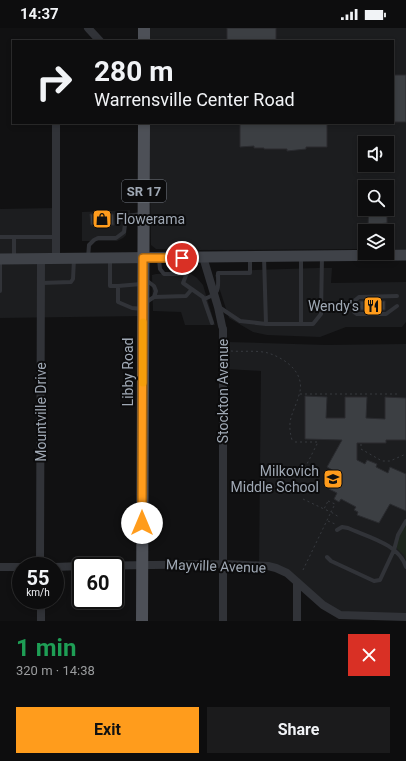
<!DOCTYPE html>
<html lang="en">
<head>
<meta charset="utf-8">
<style>
	body { margin:0; font-family:Roboto,sans-serif; background:#1b1b1c; color:#f1f3f6; height:100vh; display:flex; flex-direction:column; font-size:15px; white-space:nowrap }
	* { box-sizing:border-box; margin:0 }
	p { font-size:13px; color:#9a9c9e }
	.icon { flex:none; width:22px; height:22px; fill:none; stroke:currentColor; stroke-width:2; stroke-linecap:round; stroke-linejoin:round }
	.map { position:relative; height:593px; overflow:hidden }
	.sheet { display:flex; flex-direction:column; background:#0d0d0e; flex:1 }
	.sheet>* { flex:none }
	.banner { position:absolute; left:12px; top:12px; width:382px; height:84px; border-radius:0px; box-shadow:0 2px 6px #0003,0 0 0 1px #2d2d2e; background:#0d0d0e; color:#f1f3f6; overflow:hidden }
	.controls { position:absolute; left:358px; top:108px; display:grid; gap:8px }
	.controls a { display:grid; place-items:center; width:36px; height:36px; border-radius:0px; background:#0d0d0e; box-shadow:0 2px 6px #0003,0 0 0 1px #2d2d2e; font-size:20px }
	.speed { position:absolute; left:12px; top:529px; display:flex; gap:8px; font-size:20px; font-weight:700; text-align:center }
	.speed>* { display:grid; place-content:center; width:52px; height:52px; border-radius:50%; background:#0d0d0e; box-shadow:0 2px 6px #0003,0 0 0 1px #2d2d2e; line-height:1 }
	.speed small { font-size:10px; font-weight:400 }
	.speed .limit { border:2px solid #111; border-radius:6px; background:#fff; color:#111 }
	.pin { position:absolute; display:grid; place-items:center; width:34px; height:34px; color:#fff; margin:-17px; border:2px solid #fff; border-radius:50%; box-shadow:0 1px 4px #0007 }
	.me { position:absolute; width:44px; margin:-22px; rotate:0deg; stroke-linejoin:round; filter:drop-shadow(0 0 3px #0008) }
	.turn { display:flex; align-items:center; gap:14px; height:84px; padding:0 16px; font-size:18px }
	.turn .icon { width:52px; height:52px; stroke-width:2.5 }
	.turn b { display:block; font-size:28px; line-height:34px }
	.round { display:grid; place-items:center; flex:none; width:42px; height:42px; border-radius:0px; background:#1b1b1c }
	.overview { display:flex; align-items:center; justify-content:space-between; height:68px; padding:0 16px }
	h1 { font-size:24px; font-weight:700; line-height:30px; color:#1e9e55 }
	.action { display:flex; gap:8px; margin-top:auto; padding:8px 16px }
	.action a { flex:1; height:46px; border-radius:0px; background:#ff9c1c; color:#111; font-size:16px; font-weight:700; line-height:46px; text-align:center }
	.action a+a { background:#1b1b1c; color:#f1f3f6 }
	.status { display:flex; justify-content:space-between; align-items:center; height:28px; padding:0 20px; background:#0d0d0e; direction:ltr }
	.status svg { height:11px; fill:currentColor }
	.map>svg:first-child { display:block }
</style>
</head>
<body>
<div class="status"><b>14:37</b><svg viewBox="0 0 49 12"><path d="M0 12V9h3v3zM5 12V6h3v6zM10 12V3h3v9zM15 12V0h3v12zM26 1h20v11H26zM47 4h2v5h-2z"/></svg></div>
<div class="map">
<svg width="406" height="593" viewBox="0 0 406 593">
	<rect width="100%" height="100%" fill="#111112"/>
	<!-- built -->
	<path fill="#1c1d1f" fill-rule="evenodd" d="M150,0H406V221H387V203H365V221L192,222L156,221L151,217L149,95H393V13H150ZM365,115H387V137H365ZM365,159H387V181H365Z
		M56,180V230L143,231V288L0,290V181Z
		M130,182V193L127,195L126,207L123,210L117,213H82V184Z
		M317,240H332L331,255L406,254V294L402,299H346L320,309L267,307L253,304L229,290L215,247L222,243Z
		M180,245L191,246L197,250L203,257L215,297H185L181,284L153,283L152,247L156,246Z
		M228,314L326,317L406,316V587H350L334,582L308,560L259,535L261,343L227,341Z"/>
	<!-- green -->
	<path fill="#1d251d" d="M406,495V532L404,527L393,517Z"/>
	<!-- building -->
	<path fill="#3c3f43" stroke="#2a2b2f" d="M227,0H276V13H227Z
		M393,47H406V94H393Z
		M240,95H327V119H306V121L287,123V121H264V120H254V118L240,119Z
		M369,181H387V195L368,197Z
		M90,186H113L114,197H91Z
		M360,273H385V282H360Z
		M305,368L327,369L326,390H345V369H367L366,390L385,391V369L406,370V412H386V415H357V432L365,436L367,432L377,436L376,439L388,445L390,439L406,446V483L390,476L379,495L357,487L358,484L354,482L356,479L341,471L339,474L334,471L337,465L329,461L330,459L327,457L334,443L327,439L342,412L305,411Z"/>
	<g fill="none" stroke-linecap="round" stroke-linejoin="round">
		<!-- path -->
		<path stroke="#373a3f" stroke-width="1" stroke-dasharray="2 3" stroke-linecap="butt" d="M231,323C242,324 257,322 268,325C287,331 306,346 299,367C294,385 286,391 292,412
			M300,366H399
			M295,414H318L305,440
			M361,416V421L382,433H390L406,426
			M303,471L324,481
			M328,473L335,476L331,484L324,481Z
			M328,493L335,496
			M303,542L331,484L339,489"/>
		<!-- service -->
		<path stroke="#313338" stroke-width="4" d="M0,209H56
			M14,209V231
			M301,228V296
			M264,229L266,296
			M88,230L89,217L94,212L98,210H116L124,204L126,188L142,186
			M193,230L183,255L203,269L212,295
			M110,231V258H118
			M159,231L160,241L164,246H186
			M41,255L71,254L73,251L74,231
			M141,256L118,258V274L132,280L143,281
			M0,263V231
			M154,269L186,268L192,261
			M204,271C221,265 218,261 218,245H250V229
			M145,275L154,269L156,263L154,258L146,252
			M397,278L386,286H357L354,284L353,274L359,269L397,268
			M219,279L240,293L266,296H313L321,286L322,228
			M337,502L342,499L348,500C368,509 399,516 406,539
			M327,529L331,533L374,553L380,552L394,522L398,507L406,493"/>
		<!-- minor -->
		<path stroke="#313338" stroke-width="8" d="M88,0L100,13
			M203,229L218,279L222,298
			M56,231V95
			M40,538L41,231
			M81,538L223,536L268,538L276,540L287,545L323,577L340,587L406,589
			M0,539H21
			M55,539L81,538
			M41,572V593
			M223,593V301
			M297,593V554"/>
		<!-- secondary -->
		<path stroke="#3f4248" stroke-width="11" d="M0,231L406,227"/>
		<!-- primary -->
		<path stroke="#4d5057" stroke-width="12" d="M144,0V13
			M142,593L144,95"/>
	</g>
	<g fill="none" stroke-linecap="round" stroke-linejoin="round">
		<defs>
			<path id="route" d="M142,495L143,230H182"/>
		</defs>
		<!-- route casing -->
		<use href="#route" stroke="#a66512" stroke-width="10"/>
		<!-- route -->
		<use href="#route" stroke="#ff9c1c" stroke-width="7"/>
		<!-- slow -->
		<path stroke="#f59e0b" stroke-width="7" d="M143,355V294"/>
	</g>
	<!-- icons -->
	<defs>
		<symbol id="shop-square" viewBox="-11 -11 22 22"><rect x="-9" y="-9" width="18" height="18" rx="4" fill="#ff9c1c" stroke="#0c0c0d"/><path d="M-5-2.5h2.3a2.7 3.5 0 0 1 5.4 0H5L5.5 6h-11ZM-1.5-2.5h3a1.5 2.3 0 0 0-3 0Z" fill="#111"/></symbol>
		<symbol id="restaurant-square" viewBox="-11 -11 22 22"><rect x="-9" y="-9" width="18" height="18" rx="4" fill="#ff9c1c" stroke="#0c0c0d"/><path d="M-5-6h1v4h1v-4h1v4h1v-4h1v5L-1.5 .5V6h-2V.5L-5-1ZM5-6V6H3V1.5H1.5Q1.5-4 5-6Z" fill="#111"/></symbol>
		<symbol id="school-square" viewBox="-11 -11 22 22"><rect x="-9" y="-9" width="18" height="18" rx="4" fill="#ff9c1c" stroke="#0c0c0d"/><path d="M0-5L7-2L0 1L-7-2ZM-4 1L0 2.5L4 1V4Q0 6-4 4Z" fill="#111"/></symbol>
	</defs>
	<g fill-rule="evenodd">
		<use href="#shop-square" x="91" y="180" width="22" height="22"/>
		<use href="#restaurant-square" x="362" y="267" width="22" height="22"/>
		<use href="#school-square" x="322" y="440" width="22" height="22"/>
	</g>
	<g text-anchor="middle" dominant-baseline="central" stroke-width="4" stroke-linejoin="round" paint-order="stroke">
		<!-- shield labels -->
		<rect fill="#0c0c0d" stroke="#747a83" stroke-width="1" x="122" y="152" width="44" height="22" rx="3"/>
		<g font-size="13" font-weight="bold" fill="#a0a9b5">
			<text x="144" y="163">SR 17</text>
		</g>
		<!-- poi labels -->
		<g font-size="14" fill="#a0a9b5" stroke="#0c0c0d" text-anchor="end">
			<text x="116" y="191" text-anchor="start">Flowerama</text>
			<text x="359" y="278">Wendy's</text>
			<text x="319" y="443">Milkovich<tspan x="319" dy="16">Middle School</tspan></text>
		</g>
		<!-- street labels -->
		<g font-size="14" fill="#a0a9b5" stroke="#0c0c0d">
			<text transform="translate(128 344) rotate(-90)">Libby Road</text>
			<text transform="translate(223 363) rotate(-90)">Stockton Avenue</text>
			<text transform="translate(41 384) rotate(-90)">Mountville Drive</text>
			<text transform="translate(216 538) rotate(2)">Mayville Avenue</text>
		</g>
	</g>
</svg>
<div class="controls">
<a><svg class="icon" aria-label="sound" viewBox="0 0 24 24"><path d="M4 9h4l5-4v14l-5-4H4zM17 9q2 3 0 6"/></svg></a>
<a><svg class="icon" aria-label="search" viewBox="0 0 24 24"><circle cx="10" cy="10" r="6"/><path d="M15 15l6 6"/></svg></a>
<a><svg class="icon" aria-label="layers" viewBox="0 0 24 24"><path d="M12 4l9 5-9 5-9-5zM3 14l9 5 9-5"/></svg></a>
</div>
<div class="speed"><div>55<small>km/h</small></div><div class="limit">60</div></div>
<div class="pin" style="left:182px;top:230px;background:#d93025"><svg class="icon" aria-label="arrive" viewBox="0 0 24 24"><path d="M6 21V4h12l-3 4 3 4H6"/></svg></div>
<svg class="me" style="left:142px;top:495px" viewBox="-20 -20 40 40"><circle r="19" fill="#fff"/><path d="M0-13L10 11 0 6-10 11z" fill="#ff9c1c"/></svg>
<div class="banner">
<div class="turn"><svg class="icon" aria-label="right" viewBox="0 0 24 24"><path d="M7 20v-9h11M14 6l5 5-5 5"/></svg><div><b>280 m</b>Warrensville Center Road</div></div>
</div>
</div>
<section class="sheet">
<div class="overview"><div><h1>1 min</h1><p>320 m · 14:38</p></div><a class="round" style="background:#d93025;color:#fff"><svg class="icon" aria-label="close" viewBox="0 0 24 24"><path d="M6 6l12 12M18 6L6 18"/></svg></a></div>
<div class="action"><a>Exit</a><a>Share</a></div>
</section>
</body>
</html>
